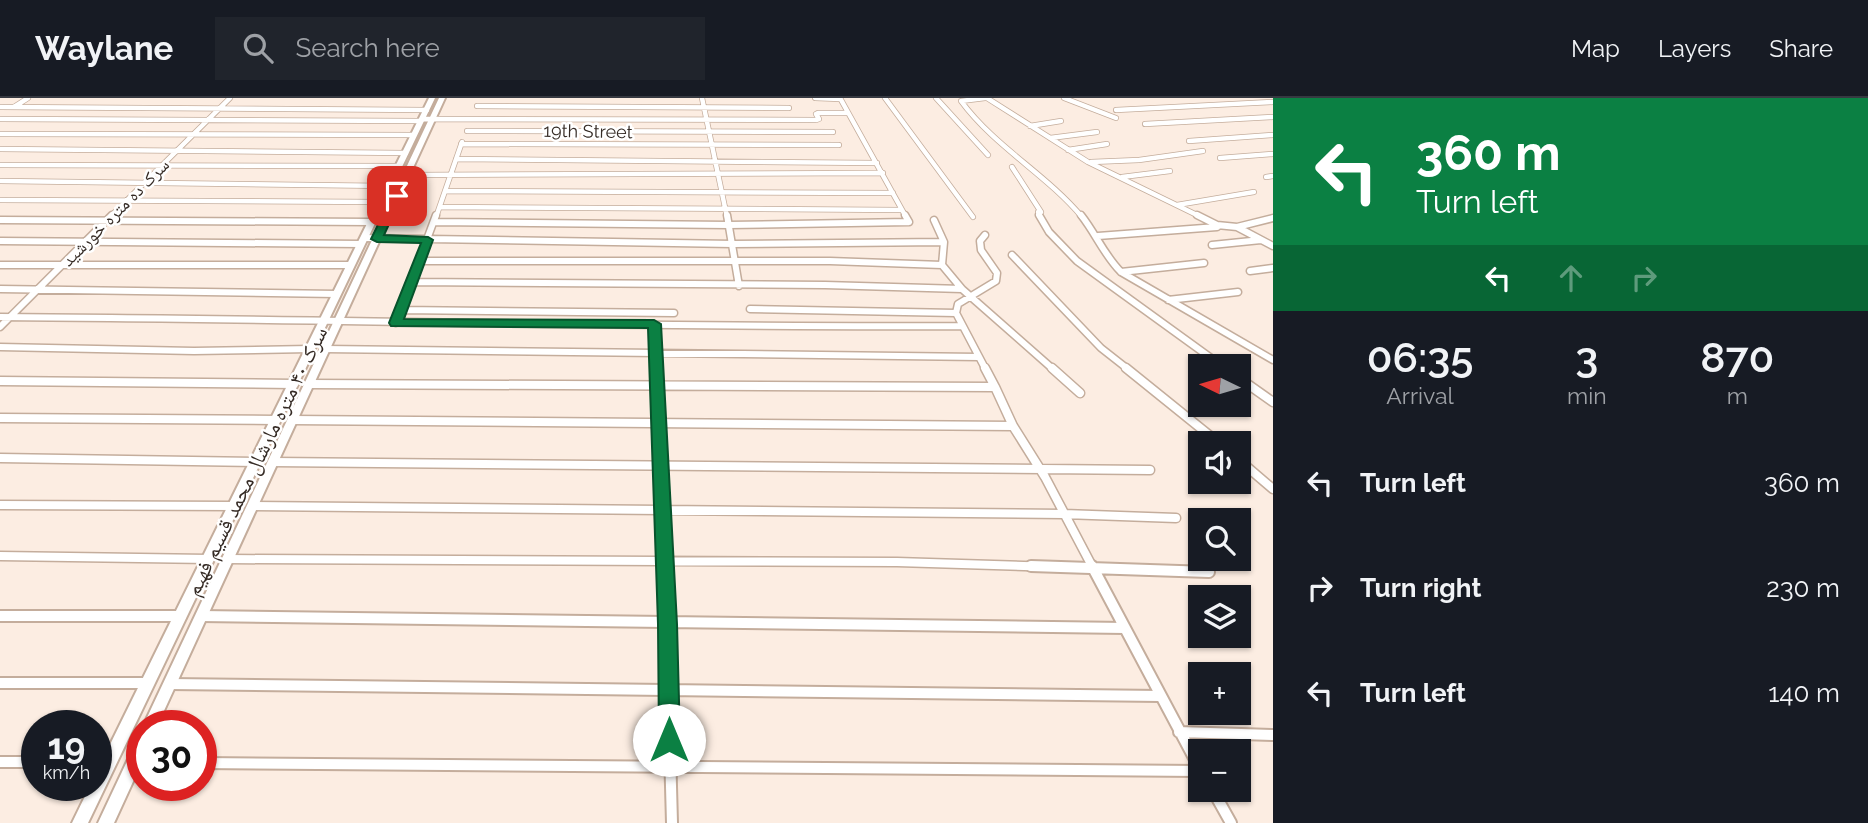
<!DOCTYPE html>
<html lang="en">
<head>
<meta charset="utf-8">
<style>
	body { margin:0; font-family:Raleway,"Noto Naskh Arabic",sans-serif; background:#20242c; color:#f1f3f6; height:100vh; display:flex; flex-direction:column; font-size:26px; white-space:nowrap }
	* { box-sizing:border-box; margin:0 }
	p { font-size:23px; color:#9ea1a6 }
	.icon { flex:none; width:38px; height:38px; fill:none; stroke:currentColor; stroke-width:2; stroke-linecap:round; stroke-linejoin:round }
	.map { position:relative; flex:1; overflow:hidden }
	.side { display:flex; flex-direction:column; background:#171b24; width:595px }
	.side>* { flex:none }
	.top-card { background:#0b8043; color:#fff; overflow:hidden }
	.needle { width:46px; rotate:275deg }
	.buttons { position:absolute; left:1188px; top:256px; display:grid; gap:14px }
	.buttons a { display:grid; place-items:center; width:63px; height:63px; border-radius:0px; background:#171b24; box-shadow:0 2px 5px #0004; font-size:35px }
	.speed { position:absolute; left:21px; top:612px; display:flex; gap:14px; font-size:35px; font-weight:700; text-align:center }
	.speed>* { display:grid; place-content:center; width:91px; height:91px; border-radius:50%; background:#171b24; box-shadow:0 2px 5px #0004; line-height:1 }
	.speed small { font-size:18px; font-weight:400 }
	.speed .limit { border:10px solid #d22; background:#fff; color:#111 }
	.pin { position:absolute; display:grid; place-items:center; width:60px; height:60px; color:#fff; margin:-30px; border-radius:14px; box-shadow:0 4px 10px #0006 }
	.me { position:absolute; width:77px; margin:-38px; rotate:0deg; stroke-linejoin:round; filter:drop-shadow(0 0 5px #0008) }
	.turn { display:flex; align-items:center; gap:24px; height:147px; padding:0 28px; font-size:32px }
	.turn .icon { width:91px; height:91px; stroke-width:2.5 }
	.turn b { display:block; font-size:49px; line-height:60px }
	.lanes { display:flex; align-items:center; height:66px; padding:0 28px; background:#0003; justify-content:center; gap:35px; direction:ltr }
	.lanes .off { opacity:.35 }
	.eta { display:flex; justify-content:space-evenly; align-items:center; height:119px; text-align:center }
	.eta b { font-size:42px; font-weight:600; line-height:49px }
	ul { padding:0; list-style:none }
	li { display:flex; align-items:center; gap:21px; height:105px; padding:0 28px }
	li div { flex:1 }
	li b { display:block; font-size:26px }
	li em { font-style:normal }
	header { display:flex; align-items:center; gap:42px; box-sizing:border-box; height:98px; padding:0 35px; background:#171b24; border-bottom:2px solid #363941 }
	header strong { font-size:33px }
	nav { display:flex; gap:38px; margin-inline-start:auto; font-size:24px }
	.search { width:490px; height:63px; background:#20242c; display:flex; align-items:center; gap:18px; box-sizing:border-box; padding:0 24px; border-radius:0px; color:#9ea1a6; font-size:26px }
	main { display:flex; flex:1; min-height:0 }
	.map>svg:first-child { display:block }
</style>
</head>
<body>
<header>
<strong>Waylane</strong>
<div class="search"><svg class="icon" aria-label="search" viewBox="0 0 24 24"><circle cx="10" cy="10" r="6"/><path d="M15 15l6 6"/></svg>Search here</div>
<nav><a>Map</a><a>Layers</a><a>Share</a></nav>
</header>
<main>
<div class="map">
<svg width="1273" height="725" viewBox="0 0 1273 725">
	<rect width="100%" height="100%" fill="#fcede2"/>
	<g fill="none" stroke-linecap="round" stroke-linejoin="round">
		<defs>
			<path id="minor-far3" d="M702,0L727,119
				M815,0L840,1
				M840,0L906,119
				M885,0L973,119
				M936,0L988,57
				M985,0L961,3C995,49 1046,76 1082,119
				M987,0L1088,64L1201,119
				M1064,0L1116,20
				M477,8L789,10
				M0,9L427,12
				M14,9L28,0
				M1116,12L1273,4
				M0,21L421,23
				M422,21L816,22L819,21L816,16L818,15H848
				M1145,26L1273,19
				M1030,28L1061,23
				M467,33L833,34
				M0,36L414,37
				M1050,40L1097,34
				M1189,43L1273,37
				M461,46L839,47
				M0,51L406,55
				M1068,52L1107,46
				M1220,60L1273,56
				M456,61L877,65
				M1091,64L1139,62L1203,53
				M0,67L399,68
				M1012,69L1041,114H1038L1040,119
				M407,77L883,75
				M1122,79L1170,73
				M1266,79L1273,78
				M0,83L389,88
				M445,93L893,95
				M0,102L382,104
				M1177,107L1254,94
				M440,109L902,112
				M110,119L230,0
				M436,119L462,44"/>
			<path id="minor-far2" d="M727,117L739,188
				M905,117L909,124
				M1039,117L1049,134L1077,163L1222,268
				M1081,117C1096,136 1104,157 1121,174L1273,262
				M1197,117L1217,127L1237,129L1273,148
				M0,122L372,124
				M934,122L944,144L942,167L962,191L1054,272
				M434,124L729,127L909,124
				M1237,129L1273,120
				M985,137L980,143L981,152L997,175L996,183L958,206L956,215L986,272
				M1098,138L1217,129
				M364,140L733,146L944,144
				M0,143L361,146
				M1212,147L1261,142
				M1012,157L1101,250L1129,272
				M421,163H830L942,167
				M0,167H351
				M1250,173L1273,170
				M1121,174L1204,165
				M413,184L825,187L962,191
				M0,191L337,196
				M1168,202L1238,194
				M750,211L956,215
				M401,212L674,215
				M0,219C321,221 641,230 962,228
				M396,225L436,117
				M654,226L656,272
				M0,229L112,117
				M0,249L194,253L310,251
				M325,251L979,259"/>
			<path id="minor-far1" d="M656,270L665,470
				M985,270L995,289
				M1052,270L1080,295
				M1126,270L1219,345
				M1239,280L1273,304
				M0,283L294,286
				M309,286L995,289L1013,328L1045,379L1093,470
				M0,320L276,322
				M292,322L1013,328
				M0,360L256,364
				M1239,362L1273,391
				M273,364L1150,372
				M0,407L234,408
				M252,408L1064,416L1176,420
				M0,458L209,461
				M228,461L897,464L1086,470"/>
			<path id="minor" d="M665,468L672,725
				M1031,468L1209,474
				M1092,468L1200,671
				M0,518H181
				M201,518L1125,530
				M0,585H148
				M170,586L1160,598
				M1179,634L1273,637
				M0,664H37
				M201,665L1200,673
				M1212,691L1231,725"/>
			<path id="tertiary" d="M429,0H435L88,725H72L90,688H96V675Z
				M439,0H445L157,628H143Z
				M142,640V664L114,725H98L137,642Z"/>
		</defs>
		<!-- minor-far3 casing -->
		<use href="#minor-far3" stroke="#c4ad9c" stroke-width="6"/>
		<!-- minor-far2 casing -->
		<use href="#minor-far2" stroke="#c4ad9c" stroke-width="9"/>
		<!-- minor-far1 casing -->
		<use href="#minor-far1" stroke="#c4ad9c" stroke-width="11"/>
		<!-- minor casing -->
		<use href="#minor" stroke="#c4ad9c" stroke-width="14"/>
		<!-- tertiary casing -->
		<use href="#tertiary" stroke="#c4ad9c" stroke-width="4"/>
		<!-- minor-far3 -->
		<use href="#minor-far3" stroke="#fff" stroke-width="4.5"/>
		<!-- minor-far2 -->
		<use href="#minor-far2" stroke="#fff" stroke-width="6"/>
		<!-- minor-far1 -->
		<use href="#minor-far1" stroke="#fff" stroke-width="8"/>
		<!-- minor -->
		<use href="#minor" stroke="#fff" stroke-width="10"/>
		<!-- tertiary -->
		<use href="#tertiary" fill="#fff" fill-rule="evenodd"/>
	</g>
	<!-- route -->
	<path fill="#0b8043" stroke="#07532c" stroke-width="2" d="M397,95L402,98L384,137L428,139L433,142L404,221L654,222L661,226L677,526L680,642L677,650L669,653L662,650L659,642L658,526L648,230L391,228L389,225L421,145L377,144L371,141L392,98Z"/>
	<g text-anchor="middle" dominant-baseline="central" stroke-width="5" stroke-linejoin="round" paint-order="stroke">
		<!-- far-street labels -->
		<g font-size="18" fill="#352b25" stroke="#fff">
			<text transform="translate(588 33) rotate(1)">19th Street</text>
			<text transform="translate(115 114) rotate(-45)">سرک ده متره خورشید</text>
		</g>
		<!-- street labels -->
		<g font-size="21" fill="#352b25" stroke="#fff">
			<text transform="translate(256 363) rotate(-64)">سرک ۴۰ متره مارشال محمد قسیم فهیم</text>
		</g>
	</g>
</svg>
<div class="buttons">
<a><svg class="needle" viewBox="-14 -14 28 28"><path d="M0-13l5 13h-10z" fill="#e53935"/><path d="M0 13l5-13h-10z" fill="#9ea1a6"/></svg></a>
<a><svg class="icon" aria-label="sound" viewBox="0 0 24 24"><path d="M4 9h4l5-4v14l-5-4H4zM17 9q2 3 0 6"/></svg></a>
<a><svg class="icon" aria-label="search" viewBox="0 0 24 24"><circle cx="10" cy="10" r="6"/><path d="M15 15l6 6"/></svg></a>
<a><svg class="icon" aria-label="layers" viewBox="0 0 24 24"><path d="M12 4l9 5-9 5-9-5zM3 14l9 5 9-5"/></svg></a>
<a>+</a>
<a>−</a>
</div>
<div class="speed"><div>19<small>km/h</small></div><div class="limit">30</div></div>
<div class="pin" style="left:397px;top:98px;background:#d93025"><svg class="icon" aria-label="arrive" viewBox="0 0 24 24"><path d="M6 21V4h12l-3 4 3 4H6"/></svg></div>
<svg class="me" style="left:669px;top:642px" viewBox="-20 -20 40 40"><circle r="19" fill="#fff"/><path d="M0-13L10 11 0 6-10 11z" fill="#0b8043"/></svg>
</div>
<section class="side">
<div class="top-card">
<div class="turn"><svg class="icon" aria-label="left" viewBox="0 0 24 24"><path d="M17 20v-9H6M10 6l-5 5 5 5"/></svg><div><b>360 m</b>Turn left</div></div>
<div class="lanes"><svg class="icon" aria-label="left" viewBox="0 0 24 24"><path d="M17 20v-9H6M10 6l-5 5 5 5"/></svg><svg class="icon off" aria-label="ahead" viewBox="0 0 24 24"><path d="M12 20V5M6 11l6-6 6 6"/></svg><svg class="icon off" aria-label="right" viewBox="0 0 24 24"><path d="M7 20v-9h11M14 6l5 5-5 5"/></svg></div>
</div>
<div class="eta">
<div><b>06:35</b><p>Arrival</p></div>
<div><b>3</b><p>min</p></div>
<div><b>870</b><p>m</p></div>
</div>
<ul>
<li><svg class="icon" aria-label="left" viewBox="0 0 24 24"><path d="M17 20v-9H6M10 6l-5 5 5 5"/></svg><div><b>Turn left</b></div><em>360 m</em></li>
<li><svg class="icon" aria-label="right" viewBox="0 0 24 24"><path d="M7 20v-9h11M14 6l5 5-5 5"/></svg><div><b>Turn right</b></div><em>230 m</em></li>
<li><svg class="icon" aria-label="left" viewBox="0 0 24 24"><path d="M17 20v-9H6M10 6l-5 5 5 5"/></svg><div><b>Turn left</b></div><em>140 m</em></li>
</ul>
</section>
</main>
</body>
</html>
